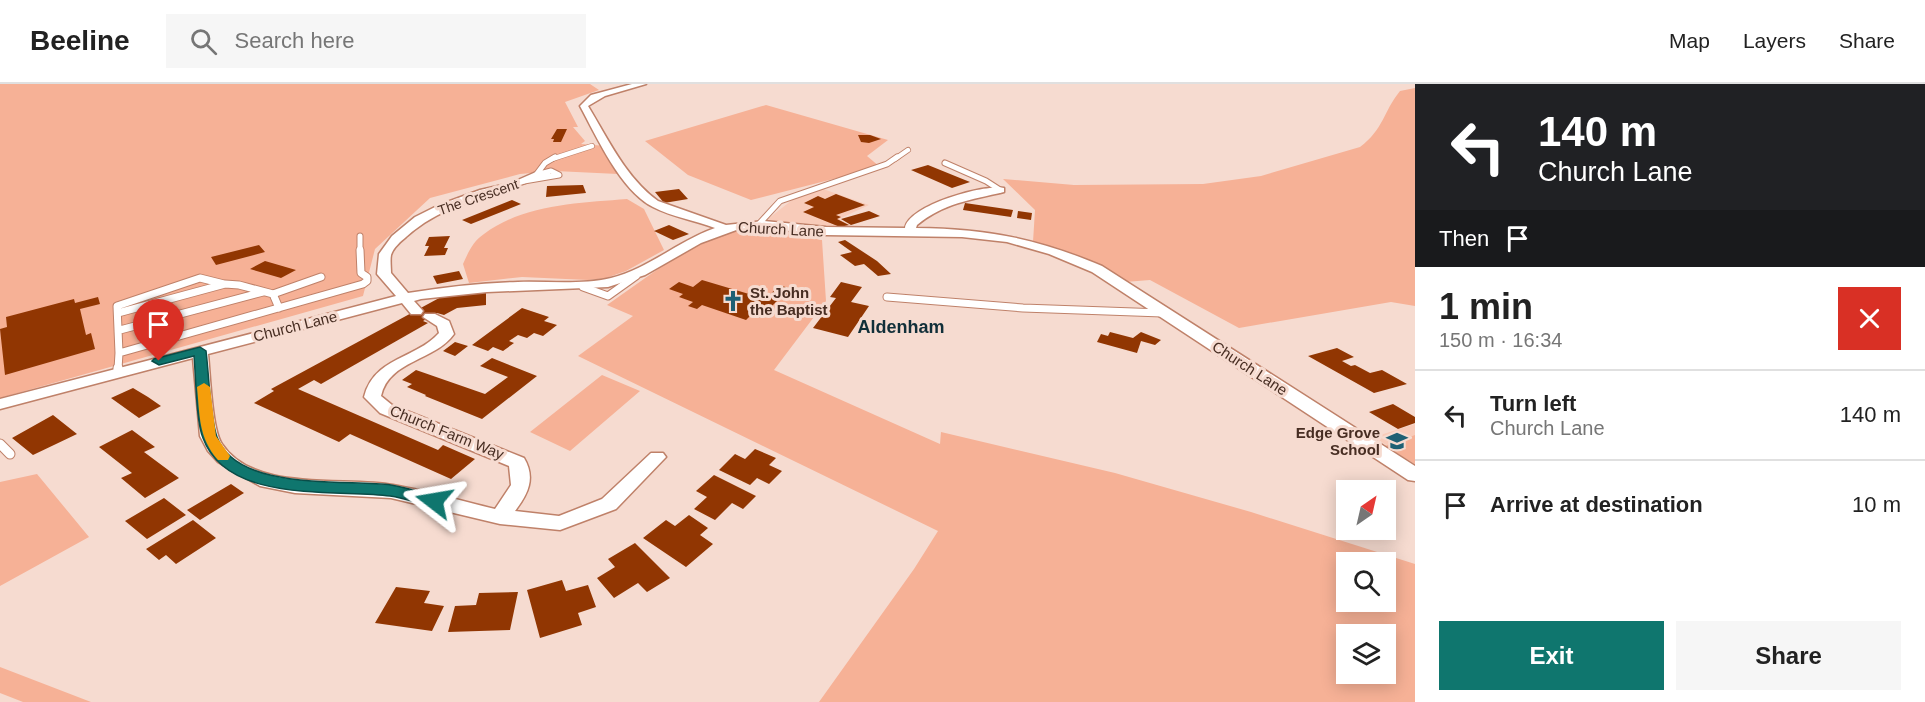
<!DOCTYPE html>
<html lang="en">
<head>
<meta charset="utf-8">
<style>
	body { margin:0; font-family:Arial,sans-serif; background:#f6f6f6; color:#222; height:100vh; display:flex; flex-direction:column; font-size:22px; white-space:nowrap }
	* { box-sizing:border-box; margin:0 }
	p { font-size:20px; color:#767676 }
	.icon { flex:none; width:33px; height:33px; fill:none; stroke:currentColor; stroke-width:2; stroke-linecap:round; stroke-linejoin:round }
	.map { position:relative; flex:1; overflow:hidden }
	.details { display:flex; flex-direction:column; background:#fff; width:510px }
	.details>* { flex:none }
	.top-card { background:#202124; color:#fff; overflow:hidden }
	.needle { width:39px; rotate:34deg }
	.fabs { position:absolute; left:1336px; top:396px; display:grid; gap:12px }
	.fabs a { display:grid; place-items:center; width:60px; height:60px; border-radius:0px; background:#fff; box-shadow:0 3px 15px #0003; font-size:30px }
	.pin { position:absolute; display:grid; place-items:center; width:51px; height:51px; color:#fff; margin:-62px -26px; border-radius:50% 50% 50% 0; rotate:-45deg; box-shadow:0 0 6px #0007 }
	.pin .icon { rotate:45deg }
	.me { position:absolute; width:66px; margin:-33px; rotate:284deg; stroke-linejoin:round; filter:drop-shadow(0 0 4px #0008) }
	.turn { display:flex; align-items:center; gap:21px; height:126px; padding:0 24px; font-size:27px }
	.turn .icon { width:78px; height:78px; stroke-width:2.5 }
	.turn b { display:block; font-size:42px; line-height:51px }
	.then { display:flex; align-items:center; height:57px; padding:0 24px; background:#0003; gap:12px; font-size:22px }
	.round { display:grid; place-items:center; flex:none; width:63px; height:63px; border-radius:0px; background:#f6f6f6 }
	.overview { display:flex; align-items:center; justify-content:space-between; height:102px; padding:0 24px }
	h1 { font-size:36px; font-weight:700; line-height:45px }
	.button { display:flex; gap:12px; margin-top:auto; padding:12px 24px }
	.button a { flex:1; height:69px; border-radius:0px; background:#0f766e; color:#fff; font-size:24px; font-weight:700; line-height:69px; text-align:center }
	.button a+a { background:#f6f6f6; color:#222 }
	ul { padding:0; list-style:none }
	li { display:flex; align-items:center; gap:18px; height:90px; padding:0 24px; border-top:2px solid #e0e0e0 }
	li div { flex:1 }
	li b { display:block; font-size:22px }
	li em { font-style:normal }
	header { display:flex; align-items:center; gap:36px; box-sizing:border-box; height:84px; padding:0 30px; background:#fff; border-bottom:2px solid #e0e0e0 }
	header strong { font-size:28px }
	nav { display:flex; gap:33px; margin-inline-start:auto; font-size:21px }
	.search { width:420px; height:54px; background:#f6f6f6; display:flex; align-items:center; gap:15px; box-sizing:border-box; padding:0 21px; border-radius:0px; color:#767676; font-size:22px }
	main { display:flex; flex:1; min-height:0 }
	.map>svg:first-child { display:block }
</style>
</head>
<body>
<header>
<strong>Beeline</strong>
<div class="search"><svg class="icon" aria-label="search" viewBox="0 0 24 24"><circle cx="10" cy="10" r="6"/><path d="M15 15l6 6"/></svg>Search here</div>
<nav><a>Map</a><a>Layers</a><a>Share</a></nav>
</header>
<main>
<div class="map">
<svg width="1415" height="618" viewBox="0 0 1415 618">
	<rect width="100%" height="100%" fill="#f6dbd0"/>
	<!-- built -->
	<path fill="#f8cbb9" d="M823,105L869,121L839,135L855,144L842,145L774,138L768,135L792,116Z
		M1415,340V380L1374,353Z"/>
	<!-- green -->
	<path fill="#f6b196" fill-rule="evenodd" d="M0,0H590L599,6L565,18L578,43H573L585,57L581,60L606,62L618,90L555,87L520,90L430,114L375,165L363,212L0,314Z
		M1415,4V222L1391,218L1239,244L1150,196L1125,198L1033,158L1035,126L1003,95L1074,101L1203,100L1261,92L1360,63C1384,45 1383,28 1400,7Z
		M766,21L888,56L867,72L880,83L751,116L688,91L645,57Z
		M627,115L644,125L664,166L626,187L606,194L588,196L522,193L469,199L463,180C468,169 473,157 484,150C524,120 579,119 627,115Z
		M761,144L822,156L826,217L774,286L940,360L941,348L1115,389L1251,428L1415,480V618H819L914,485L938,447L578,272L633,232L607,221L685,166L728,145ZM1347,478H1386V518H1347ZM1347,550H1386V590H1347Z
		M602,291L640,307L570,367L530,348Z
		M1415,351V380L1385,362Z
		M37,390L89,453L0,502V398Z
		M0,583L91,618H23L0,609Z"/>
	<!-- building -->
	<path fill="#913602" d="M557,45H567L561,58H553L554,55H551Z
		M858,51H870L881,55L869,59L861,58Z
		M928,81L960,94L970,98L952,104L911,86Z
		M583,101L586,109L546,113L547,102Z
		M679,105L688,115L664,119L655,108Z
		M836,110L865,121L836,131L841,133L837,135L849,141L840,143L803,128L814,123L804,119L818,112L825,115Z
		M512,116L521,120L471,140L462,136Z
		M965,119L1013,126L1011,133L963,126Z
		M869,127L880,132L851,141L841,135Z
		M1018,127L1032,129L1031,136L1017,134Z
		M669,141L689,150L673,156L654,147Z
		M450,152L444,164H448L445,171L424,172L429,162H425L429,153Z
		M845,156L877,177L891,190L878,192L864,180L855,182L840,171L852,168L838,158Z
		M259,161L265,168L216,181L211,173Z
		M265,177L296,186L281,194L250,185Z
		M459,187L463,195L437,200L433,192Z
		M702,196L766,215L779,201L795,206L787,214L782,212L760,234L751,231L746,236L702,221L697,225L688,222L693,218L679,213L683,210L669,205L679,198L693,203Z
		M841,198L862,203L851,218L869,222L848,253L813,244L836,214L830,213Z
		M486,208V221L457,224L444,231L437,229L423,237L428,239L321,300L314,296L298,305L438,366L443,361L475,375L451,395L350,350L339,358L254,319L274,307L271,305L441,213Z
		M98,213L100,220L80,225L86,251L91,249L95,265L5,291L0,245L7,243L6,233L74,215L75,219Z
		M522,224L549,233L544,237L557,241L543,252L534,249L527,254L518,251L509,257L514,259L503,267L493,263L488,267L472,261Z
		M1110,248L1133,254L1141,248L1161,256L1155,261L1141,257L1137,269L1097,258L1101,250L1108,252Z
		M455,258L468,262L455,272L443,267Z
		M1337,264L1354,273L1342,277L1351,282L1355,281L1370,289L1382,286L1407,300L1374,309L1308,272Z
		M492,274L537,292L482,335L425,312L426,311L407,303L412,300L402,296L416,286L485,310L508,293L480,282Z
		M133,304L148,313L161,322L139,334L111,314Z
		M1393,320L1415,333V339L1398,345L1369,328Z
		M53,331L77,350L33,371L12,354Z
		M132,346L155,363L144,368L179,394L145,414L121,394L132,389L99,363Z
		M755,365L776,374L769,381L782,387L769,400L757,394L750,401L719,386L735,370L745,375Z
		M714,391L756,412L743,425L732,419L715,436L694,425L707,413L696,407Z
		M231,400L244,409L200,436L187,426Z
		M164,414L186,431L147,455L125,437Z
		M689,431L708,444L700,451L713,460L686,483L643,454L666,436L675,442Z
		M193,436L216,454L176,480L166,471L159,476L146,465Z
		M635,459L670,494L647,508L638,499L614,514L597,494L615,483L608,475Z
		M562,496L566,507L588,501L596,523L578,529L582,541L540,554L527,506Z
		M396,503L430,507L424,519L444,522L432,547L375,539Z
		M518,508L510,546L448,548L455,522L476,521L479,509Z"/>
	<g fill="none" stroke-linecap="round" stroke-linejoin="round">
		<defs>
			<path id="lane-far3" d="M552,75L592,62
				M895,75L908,66"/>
			<path id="lane-far2" d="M945,79L986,97L1000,106
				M536,91L545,79L555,73
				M524,97L559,91L551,87L536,91
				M758,141L780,117L887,80L897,73
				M360,152V168"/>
			<path id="lane-far1" d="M583,203L608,212L636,192
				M887,213L1023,224L1162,229
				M279,224L273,210L321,193
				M118,229L225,200L239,201L273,210
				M120,246L263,208
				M119,269L117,222L200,194L224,200
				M118,285L119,269L363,200L367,197V193L361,189L360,166"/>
			<path id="lane" d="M118,288V284
				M0,360L10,370"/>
			<path id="street" d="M632,0H646L605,12L588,22C608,55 626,94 658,117L726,141L764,137L826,143L905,144C909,121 984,100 1004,104V108C970,116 944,119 917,141L916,144C987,145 1036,154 1102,182L1415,382V397L1408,396L1092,188L1049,170L1007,158L962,153L826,151L764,144L739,145L701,159L645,191L608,203L487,208L421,215L414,217L423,227L421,230H411L402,219L208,270C210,290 212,346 222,360C254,409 345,392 393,401C428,407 462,417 495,425L511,401L509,382L380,329L364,313C374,273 416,275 439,249L437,242L423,233L425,230H435L449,237L454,250C435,277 389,276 381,312L392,321L524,374C536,394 528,410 515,427L559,432L602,415L651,369H663L666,373L616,425L560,446L500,440L391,414L295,409L260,402L218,378L208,367L200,352L193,274L0,325V315L396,212L377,190L379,170L392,152L415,133L439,121L480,106L511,99L536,88L541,91L540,93C492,115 447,116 406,153C401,157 393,164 391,171C390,176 391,184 391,189L408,209C445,203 481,199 518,198C548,197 581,201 611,194C648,185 678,157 715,144C694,136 672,133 653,123C620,106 597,53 580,22L591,11Z"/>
		</defs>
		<!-- lane-far3 casing -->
		<use href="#lane-far3" stroke="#bf8169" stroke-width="6"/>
		<!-- lane-far2 casing -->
		<use href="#lane-far2" stroke="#bf8169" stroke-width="7"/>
		<!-- lane-far1 casing -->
		<use href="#lane-far1" stroke="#bf8169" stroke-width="9"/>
		<!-- lane casing -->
		<use href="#lane" stroke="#bf8169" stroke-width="11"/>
		<!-- street casing -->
		<use href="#street" stroke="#bf8169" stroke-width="3"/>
		<!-- lane-far3 -->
		<use href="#lane-far3" stroke="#fff" stroke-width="4.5"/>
		<!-- lane-far2 -->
		<use href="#lane-far2" stroke="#fff" stroke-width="5"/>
		<!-- lane-far1 -->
		<use href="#lane-far1" stroke="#fff" stroke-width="7"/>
		<!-- lane -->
		<use href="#lane" stroke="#fff" stroke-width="9"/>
		<!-- street -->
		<use href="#street" fill="#fff" fill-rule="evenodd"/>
	</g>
	<!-- route -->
	<path fill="#0f766e" stroke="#0a4d48" stroke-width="1.5" d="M200,263L206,267C209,290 210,334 217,353C237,408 346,395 391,401C407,404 424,409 440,413L442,417L440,422L434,423C420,420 405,414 390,412C335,405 227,420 203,354C196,337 196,293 194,272L159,281L152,277L154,275Z"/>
	<!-- slow -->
	<path fill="#f59e0b" d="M204,299L210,303L216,352L230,372L228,376H218C198,353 200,331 197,303Z"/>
	<!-- icons -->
	<defs>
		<symbol id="church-bare" viewBox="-9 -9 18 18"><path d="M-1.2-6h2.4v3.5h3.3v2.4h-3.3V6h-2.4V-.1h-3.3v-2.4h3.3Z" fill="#1e6074" stroke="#f6dbd0" stroke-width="2.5" paint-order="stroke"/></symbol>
		<symbol id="school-bare" viewBox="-9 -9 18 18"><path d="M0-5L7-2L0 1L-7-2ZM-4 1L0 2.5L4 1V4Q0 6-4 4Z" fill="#1e6074" stroke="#f6dbd0" stroke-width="2.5" paint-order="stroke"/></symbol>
	</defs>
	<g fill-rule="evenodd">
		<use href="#church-bare" x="718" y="202" width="30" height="30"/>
		<use href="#school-bare" x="1382" y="342" width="30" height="30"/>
	</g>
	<g text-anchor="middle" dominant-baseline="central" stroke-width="6" stroke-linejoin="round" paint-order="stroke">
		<!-- far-street labels -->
		<g font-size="14" fill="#472d22" stroke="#f6dbd0">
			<text transform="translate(478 113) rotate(-19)">The Crescent</text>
		</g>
		<!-- street labels -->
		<g font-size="15" fill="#472d22" stroke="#f6dbd0">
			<text transform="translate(781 145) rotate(3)">Church Lane</text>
			<text transform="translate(295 242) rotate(-14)">Church Lane</text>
			<text transform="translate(1250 284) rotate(33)">Church Lane</text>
			<text transform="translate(447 348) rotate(22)">Church Farm Way</text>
		</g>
		<!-- poi labels -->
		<g font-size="15" font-weight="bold" fill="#472d22" stroke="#f6dbd0" text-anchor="start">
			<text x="750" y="208">St. John<tspan x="750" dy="17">the Baptist</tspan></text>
			<text x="1380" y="348" text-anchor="end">Edge Grove<tspan x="1380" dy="17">School</tspan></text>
		</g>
		<!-- quarter labels -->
		<g font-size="18" font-weight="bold" fill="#112f39" stroke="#f6dbd0">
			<text x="901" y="243">Aldenham</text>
		</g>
	</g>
</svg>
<div class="fabs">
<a><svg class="needle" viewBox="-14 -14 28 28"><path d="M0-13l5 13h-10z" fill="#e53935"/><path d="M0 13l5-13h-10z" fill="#767676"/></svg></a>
<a><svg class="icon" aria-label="search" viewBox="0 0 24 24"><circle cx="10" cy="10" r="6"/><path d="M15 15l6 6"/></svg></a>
<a><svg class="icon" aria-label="layers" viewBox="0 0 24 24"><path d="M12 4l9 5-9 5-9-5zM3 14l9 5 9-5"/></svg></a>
</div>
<div class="pin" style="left:159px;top:277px;background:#d93025"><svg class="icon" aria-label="arrive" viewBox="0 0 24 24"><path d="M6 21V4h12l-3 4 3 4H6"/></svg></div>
<svg class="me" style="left:434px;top:417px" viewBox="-20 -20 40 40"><path d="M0-17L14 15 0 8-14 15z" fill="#0f766e" stroke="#fff" stroke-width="4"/></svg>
</div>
<section class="details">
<div class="top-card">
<div class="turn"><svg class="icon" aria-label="left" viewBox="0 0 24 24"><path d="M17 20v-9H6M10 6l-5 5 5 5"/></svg><div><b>140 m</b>Church Lane</div></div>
<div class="then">Then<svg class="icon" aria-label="arrive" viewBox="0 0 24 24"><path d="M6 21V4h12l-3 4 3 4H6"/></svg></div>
</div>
<div class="overview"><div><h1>1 min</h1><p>150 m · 16:34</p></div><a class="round" style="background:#d93025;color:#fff"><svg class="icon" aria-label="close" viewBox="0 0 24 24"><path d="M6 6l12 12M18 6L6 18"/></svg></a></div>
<ul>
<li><svg class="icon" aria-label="left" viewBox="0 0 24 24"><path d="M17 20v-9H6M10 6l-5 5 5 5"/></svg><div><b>Turn left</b><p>Church Lane</p></div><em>140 m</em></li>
<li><svg class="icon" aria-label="arrive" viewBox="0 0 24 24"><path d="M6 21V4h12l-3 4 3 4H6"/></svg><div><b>Arrive at destination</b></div><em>10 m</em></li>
</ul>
<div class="button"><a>Exit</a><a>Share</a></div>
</section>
</main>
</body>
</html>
